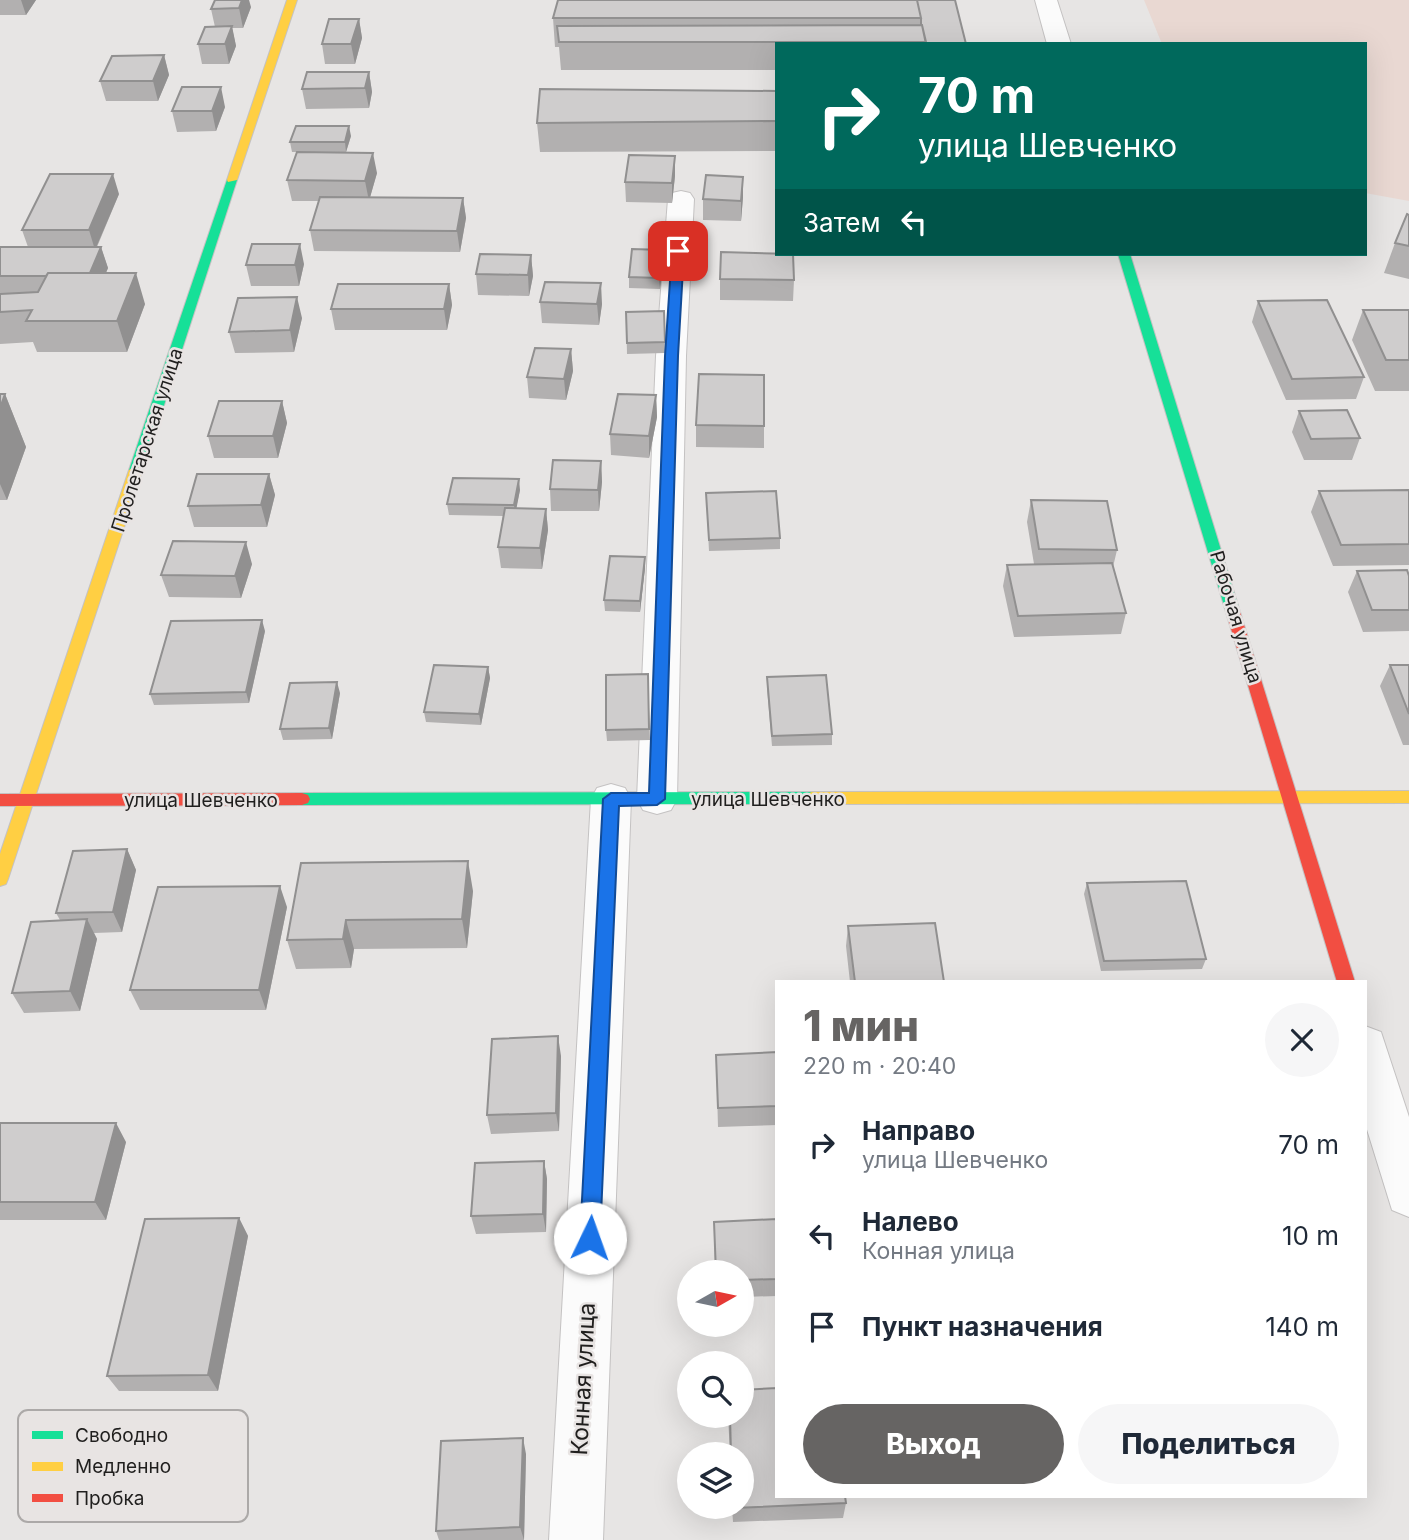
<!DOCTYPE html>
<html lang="ru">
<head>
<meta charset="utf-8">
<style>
	body { margin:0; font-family:Inter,sans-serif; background:#f6f6f7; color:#1f2937; height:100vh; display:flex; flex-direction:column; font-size:26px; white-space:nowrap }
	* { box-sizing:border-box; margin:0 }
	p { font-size:23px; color:#747a83 }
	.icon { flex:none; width:38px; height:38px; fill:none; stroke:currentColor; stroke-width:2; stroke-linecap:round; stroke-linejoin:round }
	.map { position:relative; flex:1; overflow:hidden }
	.side { position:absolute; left:775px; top:980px; width:592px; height:518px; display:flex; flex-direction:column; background:#fff; border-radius:0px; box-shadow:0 7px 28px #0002 }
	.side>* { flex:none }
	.top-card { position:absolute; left:775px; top:42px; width:592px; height:214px; border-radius:0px; box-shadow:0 7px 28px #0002; background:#00695c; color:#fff; overflow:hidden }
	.needle { width:46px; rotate:81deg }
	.fabs { position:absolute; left:677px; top:1260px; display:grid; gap:14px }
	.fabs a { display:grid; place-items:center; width:77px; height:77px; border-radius:50%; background:#fff; box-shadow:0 7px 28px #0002; font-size:35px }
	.pin { position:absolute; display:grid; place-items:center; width:60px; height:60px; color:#fff; margin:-30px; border-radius:14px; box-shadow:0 4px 10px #0006 }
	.me { position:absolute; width:77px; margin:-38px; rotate:3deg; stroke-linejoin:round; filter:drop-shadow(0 0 5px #0008) }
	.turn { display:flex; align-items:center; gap:24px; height:147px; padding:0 28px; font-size:32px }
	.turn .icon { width:91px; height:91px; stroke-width:2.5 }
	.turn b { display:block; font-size:49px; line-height:60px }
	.then { display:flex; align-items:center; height:66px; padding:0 28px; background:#0003; gap:14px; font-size:26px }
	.round { display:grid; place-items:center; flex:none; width:74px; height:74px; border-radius:37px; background:#f6f6f7 }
	.headline { display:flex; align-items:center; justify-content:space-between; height:119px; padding:0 28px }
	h1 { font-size:42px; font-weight:800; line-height:52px; color:#666463 }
	.primary-button { display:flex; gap:14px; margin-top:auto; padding:14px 28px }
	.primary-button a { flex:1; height:80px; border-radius:42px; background:#666463; color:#fff; font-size:28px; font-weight:800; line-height:80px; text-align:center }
	.primary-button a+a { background:#f6f6f7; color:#1f2937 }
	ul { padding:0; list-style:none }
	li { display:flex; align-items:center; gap:21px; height:91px; padding:0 28px }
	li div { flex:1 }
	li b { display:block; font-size:26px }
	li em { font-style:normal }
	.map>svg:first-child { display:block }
</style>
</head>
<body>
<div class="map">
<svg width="1409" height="1540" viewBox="0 0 1409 1540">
	<rect width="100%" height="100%" fill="#e7e5e4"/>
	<!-- green -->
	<path fill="#e9d8d2" d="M1144,0H1409V201L1365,193V44H1162Z"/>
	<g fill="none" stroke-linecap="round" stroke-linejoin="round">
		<defs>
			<path id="street" d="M1035,0H1057L1071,44H1047Z
				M681,191L690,193L694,199L686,356L677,799L671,810L657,814L643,810L637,799L656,356L668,199L672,193Z
				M611,784L625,788L631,799L603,1540H549L591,799L597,788Z
				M1365,1026L1381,1032L1409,1117V1217L1392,1210L1365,1123Z"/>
			<path id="fast" d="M232,177L237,180L143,470L141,473H131L129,470L227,180Z
				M1118,254H1130L1240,612L1238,616L1233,617L1226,612Z
				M812,792L818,794L820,798L818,802L812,804L302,805L296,803L294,799L296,795L302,793Z"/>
			<path id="slow" d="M287,0H297L237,180L228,182L227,180Z
				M136,466L143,470L8,879L6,884L0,886V854L129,470Z
				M1409,791V803L812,804L806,802L804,798L806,794L812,792Z"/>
			<path id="jam" d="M1233,607L1240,612L1355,982H1337L1226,612Z
				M302,793L308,795L310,799L308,803L302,805L0,806V794Z"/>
		</defs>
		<!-- street casing -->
		<use href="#street" stroke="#c4c2c2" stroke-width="2"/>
		<!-- fast casing -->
		<use href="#fast" stroke="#c4c2c2" stroke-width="2"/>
		<!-- slow casing -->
		<use href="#slow" stroke="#c4c2c2" stroke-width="2"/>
		<!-- jam casing -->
		<use href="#jam" stroke="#c4c2c2" stroke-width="2"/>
		<!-- street -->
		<use href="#street" fill="#fbfbfb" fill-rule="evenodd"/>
		<!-- fast -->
		<use href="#fast" fill="#16e098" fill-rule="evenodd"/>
		<!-- slow -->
		<use href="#slow" fill="#ffcf43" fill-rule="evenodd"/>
		<!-- jam -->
		<use href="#jam" fill="#f24e42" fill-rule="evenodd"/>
	</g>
	<!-- wall -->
	<path fill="#b2b0b0" d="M0,0H36L26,15H0Z
		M955,0L966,44H777V70H561L559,47H555L553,18Z
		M251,7L243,28H232L236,46L229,64H202L198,44L215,27L211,9Z
		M359,19L362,38L355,64H325L322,44Z
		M164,55L169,75L158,101H106L100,81Z
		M369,72L372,92L369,108L306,109L302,89Z
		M777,91V151L540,152L537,123Z
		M225,107L216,131L177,132L172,111Z
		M351,136L346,152H292L290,142Z
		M377,173L370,197L463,198L466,218L460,252L314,251L310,230L319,201H292L287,180Z
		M675,176L672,203L626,202L625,182Z
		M119,194L97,247H101L108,268L106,273L145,304L127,352H37L33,342L0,344V247H28L22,230Z
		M743,197L741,221L703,220V199Z
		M1409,215V279L1384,273L1395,243Z
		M663,250V260L660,289L629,288V277Z
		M531,255L533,276L529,296L478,295L476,274Z
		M304,264L299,286H251L246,265Z
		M720,279L794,280L793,301L720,300Z
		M449,284L452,305L447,330H335L331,309Z
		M1258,301L1364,377L1356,399L1286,400L1252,322Z
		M540,302L602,304L599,325L542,323Z
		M1363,310H1409V391H1375L1352,340Z
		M664,311L665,353L627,354L626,312Z
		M302,318L294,352L235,353L229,332Z
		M571,349L573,371L566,400L529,398L527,377Z
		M0,394H5L26,447L7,500H0Z
		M656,395L657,417L649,458L611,455L610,434Z
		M282,401L287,423L278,458H214L208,436Z
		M1299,411L1360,438L1352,460H1304L1292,432Z
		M696,425L764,426V448L696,447Z
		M601,461L602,482L599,511H551L550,489Z
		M269,474L275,495L267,527H194L188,506Z
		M520,490L516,508L546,509L548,530L542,569L501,568L498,547L503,516L449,515L447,504Z
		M1409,490V565L1333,566L1311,512L1319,491Z
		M706,493L780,538V549L709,551Z
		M1031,500L1117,550L1113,567L1126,613L1121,634L1014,637L1003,586L1007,565L1034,564L1027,522Z
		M252,564L241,598L169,597L161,575Z
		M645,568L640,612L605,611L604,600Z
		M1357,571L1409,576V631L1363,632L1348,592Z
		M265,631L249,703L154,705L150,694Z
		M1390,665H1409V745H1403L1380,686Z
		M488,667L490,678L481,725L426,722L424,712Z
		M648,674L650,740L607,741L606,730Z
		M767,677L832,734V745L772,746L767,688Z
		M340,693L332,739L283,740L280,729Z
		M127,849L136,870L122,932L94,933L97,939L80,1011L24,1013L12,993L60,920L56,913Z
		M301,863L473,891L467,948L354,949L351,968L296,969L287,940Z
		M1087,883L1206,959L1202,969L1101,971L1084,894Z
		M287,907L266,1010H140L130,990Z
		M848,926L944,982H850L846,946Z
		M777,1052V1125L718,1127L716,1055Z
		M561,1056L559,1131L491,1134L487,1115Z
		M0,1123L126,1142L106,1220H0Z
		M544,1161L547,1179L546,1232L476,1234L471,1216Z
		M239,1218L248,1236L218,1391H119L107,1376Z
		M777,1219V1296L742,1297V1272H715L714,1222Z
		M728,1416H742L846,1503L843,1518L733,1522L732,1507H742V1454H730Z
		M526,1454L524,1540H439L436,1531Z"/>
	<!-- shaded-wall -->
	<path fill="#919090" d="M21,0H36L26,15Z
		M242,0H249L251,7L243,28L239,8Z
		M359,19L362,38L355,64L351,44Z
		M232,26L236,46L229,64L225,44Z
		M164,55L169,75L158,101L153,81Z
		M369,72L372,92L369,108L365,88Z
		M221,87L225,107L216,131L212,111Z
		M349,126L351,136L346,152L345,142Z
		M373,153L377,173L369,201L365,181Z
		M675,156V176L672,203V183Z
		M113,174L119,194L95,250L89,230Z
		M743,177V197L741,221V201Z
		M463,198L466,218L460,252L457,231Z
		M300,244L304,264L299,286L295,265Z
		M101,247L108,268L95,297L89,276Z
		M663,250V260L660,289L659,278Z
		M531,255L533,276L529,296L528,275Z
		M136,273L145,304L127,352L117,321Z
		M601,283L602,304L599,325L597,304Z
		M449,284L452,305L447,330L444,309Z
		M297,297L302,318L294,352L290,330Z
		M571,349L573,371L566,400L564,379Z
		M5,394L26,447L7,500L0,484V408Z
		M656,395L657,417L649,458V436Z
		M282,401L287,423L278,458L273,436Z
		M601,461L602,482L599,511L598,490Z
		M269,474L275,495L267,527L261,505Z
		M519,479L520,490L515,516L514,505Z
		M546,509L548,530L542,569L540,548Z
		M246,542L252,564L241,598L235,576Z
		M645,557V568L640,612V601Z
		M262,620L265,631L249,703L246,692Z
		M488,667L490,678L481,725L479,714Z
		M337,682L340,693L332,739L329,728Z
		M127,849L136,870L122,932L113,912Z
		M468,861L473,891L467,948L462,919Z
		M280,886L287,907L266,1010L259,990Z
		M87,919L97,939L80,1011L70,991Z
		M346,920L354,949L351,968L343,939Z
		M558,1036L561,1056L559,1131L556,1113Z
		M116,1123L126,1142L106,1220L95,1202Z
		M544,1161L547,1179L546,1232L543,1214Z
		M239,1218L248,1236L218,1391L208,1375Z
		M523,1438L526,1454L524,1540L520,1527Z"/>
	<!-- building -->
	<path fill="#cfcdcd" stroke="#919090" stroke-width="2" d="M215,0H242L239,8L211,9Z
		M558,0H917L921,18H553Z
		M917,0H955L966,44H926L922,25H921V18Z
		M329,19H359L351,44H322Z
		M922,25L926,42H559L557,26Z
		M232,26L225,44H198L205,27Z
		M164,55L153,81H100L112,56Z
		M307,72H369L365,88L302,89Z
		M182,87H221L212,111H172Z
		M540,89L777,91V121L537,123Z
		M296,126H349L345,142H290Z
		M297,152L373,153L365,181L287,180Z
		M629,155L675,156L672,183L625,182Z
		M50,174H113L89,230H22Z
		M706,175L743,177L741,201L703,199Z
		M320,197L463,198L457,231L310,230Z
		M1407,214L1409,215V246L1395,243Z
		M252,244H300L295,265H246Z
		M0,247H101L90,273H48L46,276H0Z
		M632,249L663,250L659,278L629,277Z
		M721,252L793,254L794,280L720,279Z
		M480,254L531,255L528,275L476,274Z
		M48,273H136L117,321H26L32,310L0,312V294L38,292Z
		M545,282L601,283L597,304L540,302Z
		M338,284H449L444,309H331Z
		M297,297L290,330L229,332L238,298Z
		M1327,300L1364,377L1292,379L1258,301Z
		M1363,310H1409V360H1386Z
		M664,311L665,342L627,343L626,312Z
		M535,348L571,349L564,379L527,377Z
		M699,374L764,375V426L696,425Z
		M0,394H5L0,408Z
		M618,394L656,395L649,436L610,434Z
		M219,401H282L273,436H208Z
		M1347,410L1360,438L1311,439L1299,411Z
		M553,460L601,461L598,490L550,489Z
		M197,474H269L261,505L188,506Z
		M453,478L519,479L514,505L447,504Z
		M1409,490V544L1341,545L1319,491Z
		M776,491L780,538L709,540L706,493Z
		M1031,500L1107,501L1117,550L1039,549Z
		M505,508L546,509L540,548L498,547Z
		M173,541L246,542L235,576L161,575Z
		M610,556L645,557L640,601L604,600Z
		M1112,563L1126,613L1018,616L1007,565Z
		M1407,570L1409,576V610H1372L1357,571Z
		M262,620L246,692L150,694L171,621Z
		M434,665L488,667L479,714L424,712Z
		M1390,665H1409V714Z
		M648,674L649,729L606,730V675Z
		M826,675L832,734L772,736L767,677Z
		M337,682L329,728L280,729L290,683Z
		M127,849L113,912L56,913L73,851Z
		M468,861L462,919L346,920L343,939L287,940L301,863Z
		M1186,881L1206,959L1104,961L1087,883Z
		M280,886L259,990H130L158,887Z
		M87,919L70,991L12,993L31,922Z
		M935,923L944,982H855L848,926Z
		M558,1036L556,1113L487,1115L492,1039Z
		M777,1052V1106L718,1108L716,1055Z
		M0,1123H116L95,1202H0Z
		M544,1161L543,1214L471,1216L475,1163Z
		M239,1218L208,1375L107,1376L145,1219Z
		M777,1219V1279L742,1280V1272H716L714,1222Z
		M777,1388V1496H845L846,1503L734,1508L733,1507H742V1454H731L730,1416H742V1390Z
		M523,1438L520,1527L436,1531L441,1441Z"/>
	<!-- route -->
	<path fill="#1a73e8" stroke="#114b97" stroke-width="2" d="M678,248L684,251L678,356L665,799L657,805L619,806L600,1238L597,1245L590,1248L583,1245L580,1238L603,799L611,793H649L665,356L672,251Z"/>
	<g text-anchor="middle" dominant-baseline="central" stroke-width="5" stroke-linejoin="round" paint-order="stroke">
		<!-- street labels -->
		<g font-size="19" fill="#201f1e" stroke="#e8e4e3">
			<text transform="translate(147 440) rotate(-72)">Пролетарская улица</text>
			<text transform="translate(1236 617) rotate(73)">Рабочая улица</text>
			<text x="768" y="799">улица Шевченко</text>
			<text x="201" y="800">улица Шевченко</text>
		</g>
		<!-- near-street labels -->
		<g font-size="23" fill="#201f1e" stroke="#e8e4e3">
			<text transform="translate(583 1379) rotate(-87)">Конная улица</text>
		</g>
	</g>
	<!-- legend -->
	<rect x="18" y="1410" width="230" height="112" rx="10" fill="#e8e4e3" stroke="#aca9a8" stroke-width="2"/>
	<rect x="32" y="1431" width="31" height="8" fill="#16e098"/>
	<rect x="32" y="1462" width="31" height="9" fill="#ffcf43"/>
	<rect x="32" y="1494" width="31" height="8" fill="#f24e42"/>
	<g font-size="19" fill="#201f1e">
		<text x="75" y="1442">Свободно</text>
		<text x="75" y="1473">Медленно</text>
		<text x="75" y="1505">Пробка</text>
	</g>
</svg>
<div class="fabs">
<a><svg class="needle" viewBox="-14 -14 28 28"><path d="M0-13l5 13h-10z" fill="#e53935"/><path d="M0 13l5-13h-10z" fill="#747a83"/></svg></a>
<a><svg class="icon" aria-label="search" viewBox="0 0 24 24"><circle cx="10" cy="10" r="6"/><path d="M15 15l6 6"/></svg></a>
<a><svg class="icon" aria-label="layers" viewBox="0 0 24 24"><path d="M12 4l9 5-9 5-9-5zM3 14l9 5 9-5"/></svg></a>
</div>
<div class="pin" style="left:678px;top:251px;background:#d93025"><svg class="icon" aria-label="arrive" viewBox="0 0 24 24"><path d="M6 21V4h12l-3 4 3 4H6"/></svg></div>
<svg class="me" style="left:590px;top:1238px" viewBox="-20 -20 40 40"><circle r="19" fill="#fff"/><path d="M0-13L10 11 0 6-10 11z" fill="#1a73e8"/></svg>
<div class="top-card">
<div class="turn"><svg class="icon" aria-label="right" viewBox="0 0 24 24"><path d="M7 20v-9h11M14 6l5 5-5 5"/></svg><div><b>70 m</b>улица Шевченко</div></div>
<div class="then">Затем<svg class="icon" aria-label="left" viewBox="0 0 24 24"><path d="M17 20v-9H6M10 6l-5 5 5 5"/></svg></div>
</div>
<section class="side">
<div class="headline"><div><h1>1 мин</h1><p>220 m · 20:40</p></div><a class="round"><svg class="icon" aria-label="close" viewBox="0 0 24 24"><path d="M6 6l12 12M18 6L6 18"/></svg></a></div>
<ul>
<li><svg class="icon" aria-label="right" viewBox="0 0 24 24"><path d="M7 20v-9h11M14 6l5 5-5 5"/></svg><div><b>Направо</b><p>улица Шевченко</p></div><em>70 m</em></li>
<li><svg class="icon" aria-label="left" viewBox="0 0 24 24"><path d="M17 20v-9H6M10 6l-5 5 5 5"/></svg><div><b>Налево</b><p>Конная улица</p></div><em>10 m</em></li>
<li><svg class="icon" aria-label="arrive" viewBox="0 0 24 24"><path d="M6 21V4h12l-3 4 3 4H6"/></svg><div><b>Пункт назначения</b></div><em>140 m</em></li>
</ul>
<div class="primary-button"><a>Выход</a><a>Поделиться</a></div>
</section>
</div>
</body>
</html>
